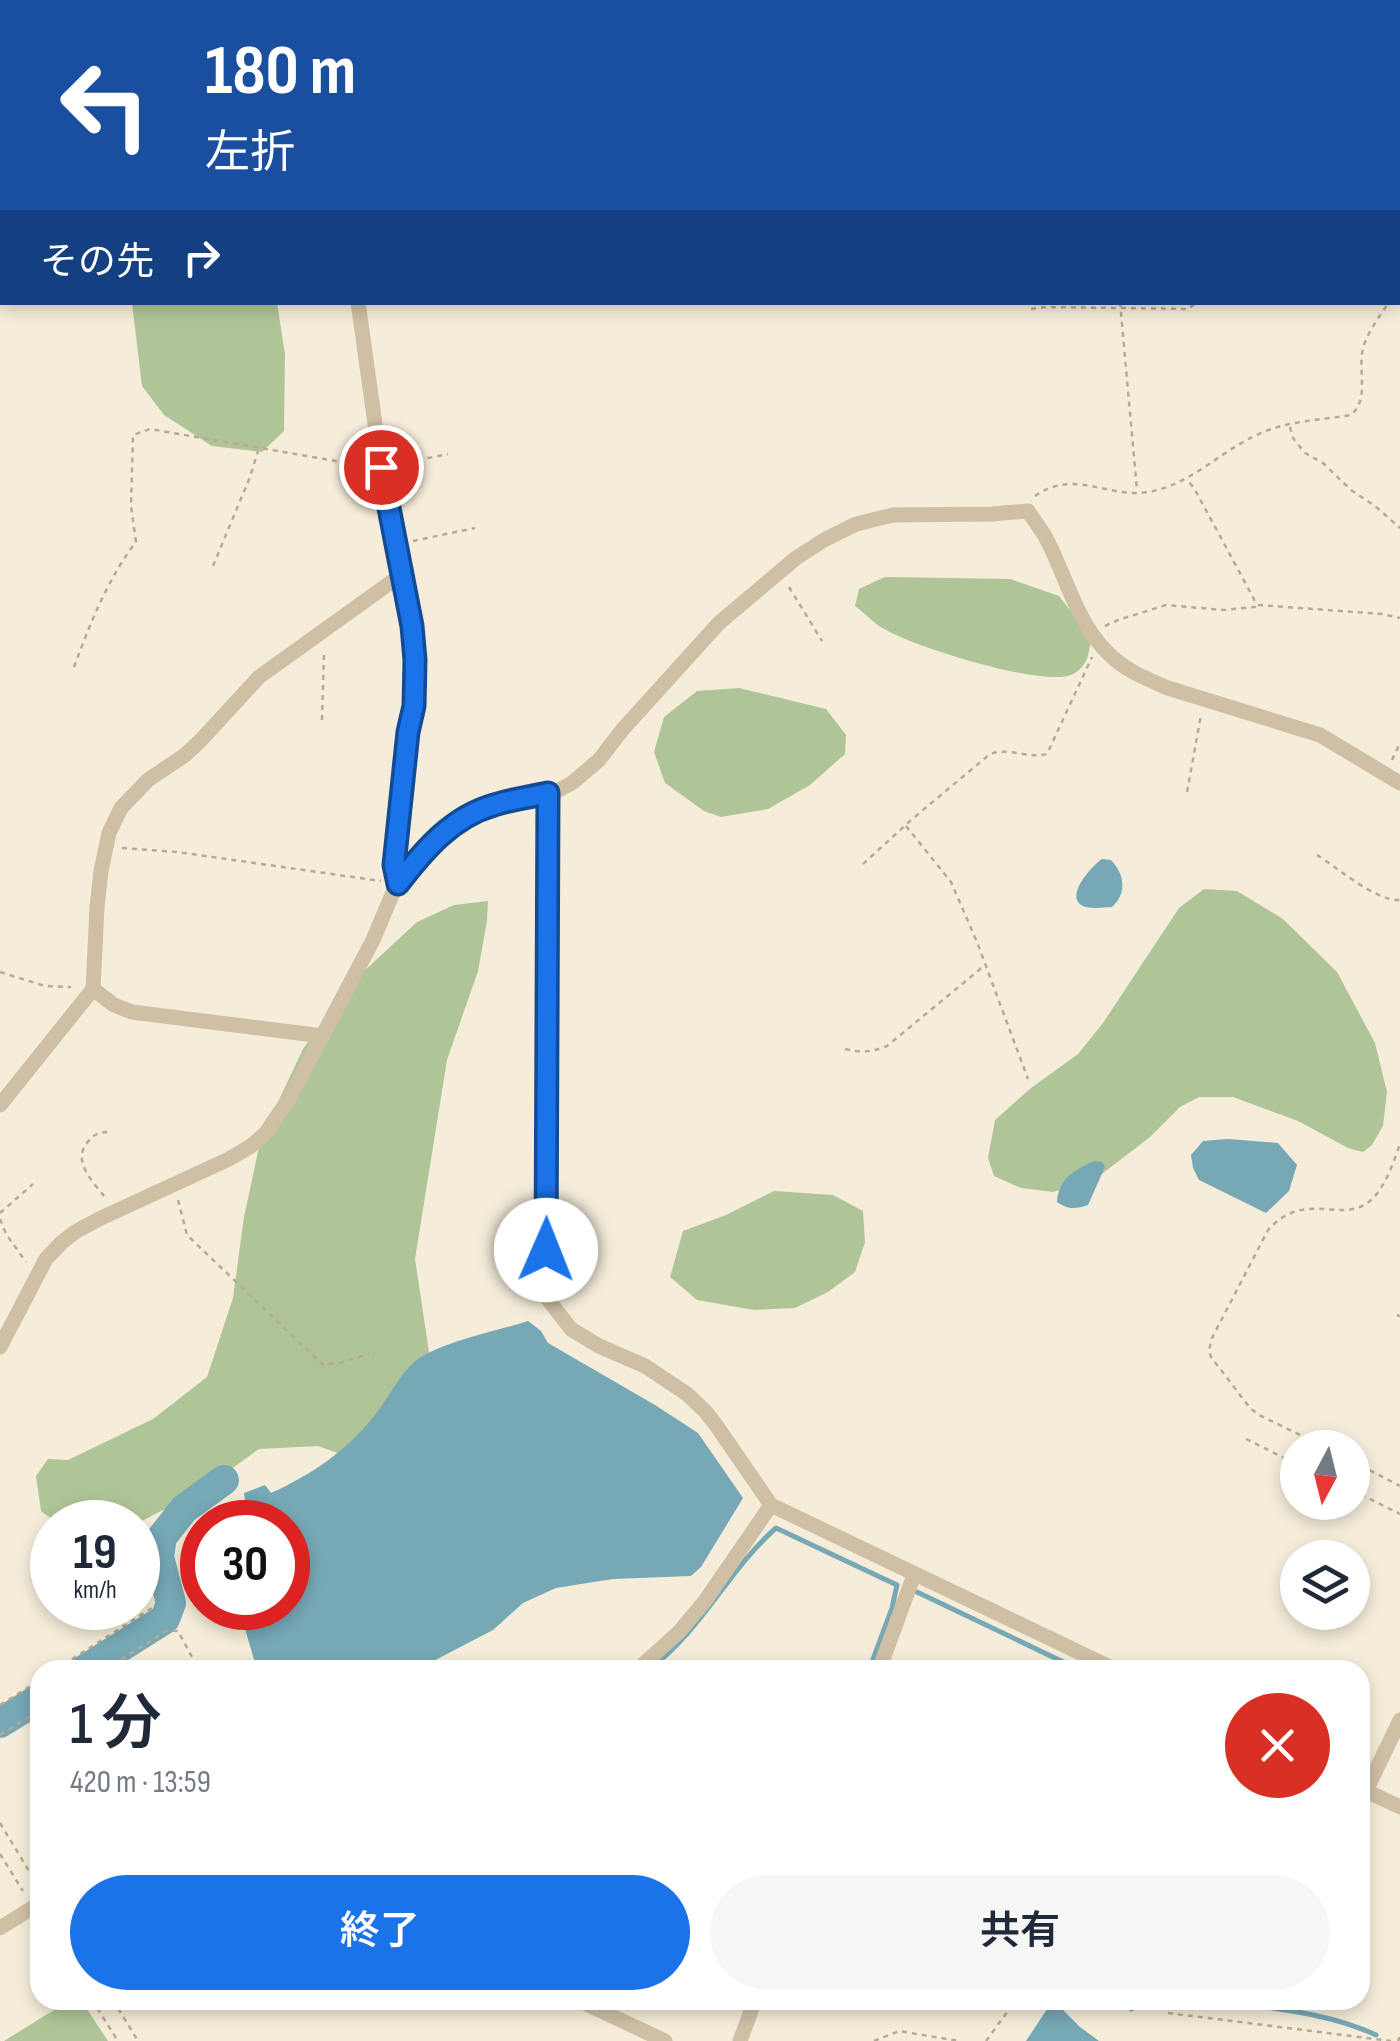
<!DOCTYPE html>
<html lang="ja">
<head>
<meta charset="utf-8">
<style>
	body { margin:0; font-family:"Sofia Sans Condensed","Noto Sans JP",sans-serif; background:#f6f6f7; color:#1f2937; height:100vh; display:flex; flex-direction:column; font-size:38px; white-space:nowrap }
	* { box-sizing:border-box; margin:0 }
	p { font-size:32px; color:#747a83 }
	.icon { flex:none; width:55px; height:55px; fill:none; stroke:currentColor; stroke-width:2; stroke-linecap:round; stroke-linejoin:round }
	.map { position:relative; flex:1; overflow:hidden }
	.details { position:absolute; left:30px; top:1660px; width:1340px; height:350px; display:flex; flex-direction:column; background:#fff; border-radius:30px; box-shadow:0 5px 15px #0003 }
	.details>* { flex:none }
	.top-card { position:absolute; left:0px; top:0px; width:1400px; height:305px; box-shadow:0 5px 15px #0003; background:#1a4fa0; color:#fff; overflow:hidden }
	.needle { width:65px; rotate:187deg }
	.tools { position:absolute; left:1280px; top:1430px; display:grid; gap:20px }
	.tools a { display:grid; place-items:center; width:90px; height:90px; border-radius:50%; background:#fff; box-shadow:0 5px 15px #0003; font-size:50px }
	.speed { position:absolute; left:30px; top:1500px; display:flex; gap:20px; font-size:50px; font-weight:700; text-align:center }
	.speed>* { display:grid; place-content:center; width:130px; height:130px; border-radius:50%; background:#fff; box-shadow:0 5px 15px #0003; line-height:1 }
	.speed small { font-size:25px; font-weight:400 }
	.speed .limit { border:15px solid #d22; background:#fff; color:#111 }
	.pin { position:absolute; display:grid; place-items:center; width:85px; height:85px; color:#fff; margin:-42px; border:5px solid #fff; border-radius:50%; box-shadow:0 2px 10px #0007 }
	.me { position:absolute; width:110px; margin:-55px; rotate:1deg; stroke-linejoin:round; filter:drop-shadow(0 0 8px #0008) }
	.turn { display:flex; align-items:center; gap:35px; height:210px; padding:0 40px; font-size:45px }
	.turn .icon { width:130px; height:130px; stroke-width:2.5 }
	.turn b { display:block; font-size:70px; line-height:85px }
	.then { display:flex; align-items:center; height:95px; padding:0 40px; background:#0003; gap:20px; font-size:38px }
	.round { display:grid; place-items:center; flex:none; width:105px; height:105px; border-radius:52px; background:#f6f6f7 }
	.headline { display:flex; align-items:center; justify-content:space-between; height:170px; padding:0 40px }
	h1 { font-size:60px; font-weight:600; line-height:75px }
	.cta { display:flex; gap:20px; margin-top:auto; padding:20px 40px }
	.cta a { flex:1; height:115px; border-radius:60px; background:#1a73e8; color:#fff; font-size:40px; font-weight:600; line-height:115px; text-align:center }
	.cta a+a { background:#f6f6f7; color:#1f2937 }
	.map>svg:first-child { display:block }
</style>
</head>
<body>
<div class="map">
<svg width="1400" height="2041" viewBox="0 0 1400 2041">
	<rect width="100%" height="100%" fill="#f5edda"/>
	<!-- green -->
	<path fill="#afc598" d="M132,303H277L285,354L284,431L262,452L212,446L164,415L142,386Z
		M885,577L1010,579L1059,596L1091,637C1089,654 1088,667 1071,675C1040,687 907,645 879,626C871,620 863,612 855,606L859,589Z
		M739,688L826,709L846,735L845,754L810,785L768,809L721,817L704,811L665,783L654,752L664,717L697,691Z
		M1204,889L1237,891L1283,919L1337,972L1375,1043L1387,1092L1383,1126L1372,1145L1363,1152L1348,1148L1298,1121L1233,1097H1199L1180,1107L1150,1137L1098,1177L1053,1192L1021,1188L994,1176L988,1158L995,1120L1031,1088L1078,1054L1103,1023L1179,908Z
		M488,901L487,921L478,971L447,1060L415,1259L429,1352L422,1415L379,1468L318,1446L259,1449L202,1490L138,1523L56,1522L41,1511L36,1476L48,1459L68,1460L153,1419L207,1377L233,1298L244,1217L261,1138L303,1049L349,985L417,922L454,905Z
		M774,1191L833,1195L863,1211L865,1242L855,1272L828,1292L795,1308L754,1310L697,1300L670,1277L683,1231L726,1215Z
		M70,2000H81L108,2041H4Z"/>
	<!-- water -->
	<path fill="#76a8b5" d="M1102,859L1111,860C1125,875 1127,893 1112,907C1103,907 1084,911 1078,902C1070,890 1093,865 1102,859Z
		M1228,1139L1278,1143L1297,1165L1289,1191L1266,1213L1199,1180L1193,1168L1191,1155L1203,1141Z
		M1095,1161L1102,1162L1105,1167L1088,1205C1076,1209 1068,1210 1057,1202C1058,1179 1075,1169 1095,1161Z
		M528,1321L541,1331L548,1343L655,1405L698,1433L743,1498L701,1567L691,1576L613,1579L556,1588L523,1603L493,1630L416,1670H257L239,1608H288V1522H224L226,1516L245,1501L244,1493L265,1485L271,1493C313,1474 346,1451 375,1415C388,1399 402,1370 418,1359C448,1340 494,1332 528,1321Z
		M1053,2000L1080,2027L1099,2041H1026Z"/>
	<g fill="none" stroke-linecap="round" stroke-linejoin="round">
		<!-- stream -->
		<path stroke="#76a8b5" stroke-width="5" d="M917,1592L1080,1670
			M648,1670C701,1632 728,1570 776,1528L897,1585L892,1608L869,1670
			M1122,2000L1131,2009L1151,2000
			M1215,2000C1268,2008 1328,2012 1376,2035"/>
		<!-- river -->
		<path stroke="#76a8b5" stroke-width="30" d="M84,1670L165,1619L171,1603L159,1557L162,1537L184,1509L224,1480
			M0,1723L40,1698"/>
		<!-- path -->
		<path stroke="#baa98f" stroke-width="2.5" stroke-dasharray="5 5" stroke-linecap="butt" d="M1030,0L1032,2
			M1089,2L1093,0
			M0,59L2,60
			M0,123L2,119
			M1398,291L1400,288
			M1120,302L1137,490
			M1031,309L1046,307L1188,309L1197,302
			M1290,427L1293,438L1305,453L1323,463L1351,490L1375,506L1400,528
			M398,464L448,454
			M1035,496C1075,468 1108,499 1149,492C1192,484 1220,451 1259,434C1286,421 1321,420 1351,415C1371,398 1356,368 1364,345C1369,330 1380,316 1389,302
			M413,541L475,528
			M213,566L250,477L258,451
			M789,587L822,641
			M1258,605L1382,614L1400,618
			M1105,626L1118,620L1166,605L1223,610L1255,607L1254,599L1194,488L1188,481
			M74,667C90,624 108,578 136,542L131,506L133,435L150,429L365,466
			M322,720L324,652
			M1392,760L1400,743
			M1187,792L1201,715
			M906,826L951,882L977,942L1028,1079
			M122,848L177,852L381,881
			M1317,855C1338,868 1377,902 1400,900
			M863,864L910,821L990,754C1010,747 1028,759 1047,754L1092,657
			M0,972L45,986L71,987
			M845,1049C861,1053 872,1052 887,1046L984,966
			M104,1196C93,1182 72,1161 87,1143C93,1134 100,1132 109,1132
			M178,1200L187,1235L322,1364L339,1363L369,1354
			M0,1213L33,1184
			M0,1219L6,1234L26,1262
			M1397,1315L1400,1316
			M1246,1439L1298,1465
			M1327,1448L1259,1415L1250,1408L1211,1357L1209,1350L1212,1338L1268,1230C1306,1188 1342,1226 1371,1200C1385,1188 1394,1161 1400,1144
			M1352,1461L1400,1486
			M1352,1490L1400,1514
			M55,1670L155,1606
			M104,1670L168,1630L178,1631L199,1670
			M0,1705L40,1680
			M0,1735L40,1710
			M0,1823L38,1886
			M0,1854L23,1891
			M92,2000L118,2041
			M113,2000L138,2041
			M1168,2013L1391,2041
			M874,2041L899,2031L959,2041
			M986,2041L1016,2000
			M1398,2041L1400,2037"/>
		<!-- street -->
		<path stroke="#cebfa5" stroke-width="15" d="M233,0L235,2
			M358,302L381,467L411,625L415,687L393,865L397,883
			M549,793L545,1287L547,1298L571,1329L599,1346L645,1366L687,1394L705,1411L716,1425L771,1505L1116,1670
			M93,989L114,1005L132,1012L323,1036
			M0,1105L93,989L97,907L101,871L109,833L121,808L148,780L185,755L201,740L259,677L401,575
			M0,1347L46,1259L61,1243L75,1232L99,1219L229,1159L251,1146L265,1134L289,1099L373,940L397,883L429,845L451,827L475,811L495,804L557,791L572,783L599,760L623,729L719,623L796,558L824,540L856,524L893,515L992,514L1028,511C1035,522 1044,532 1049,544C1067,580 1078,624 1108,653C1124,670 1147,679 1168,688L1320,735L1400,783
			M637,1670L679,1632L705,1601L771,1505
			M879,1670L914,1575
			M1360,1788L1400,1807
			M1366,1791L1400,1720
			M0,1928L40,1903
			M578,2000L665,2041
			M740,2041L755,2000"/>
	</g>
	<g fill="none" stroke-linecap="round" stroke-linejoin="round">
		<defs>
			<path id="route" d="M381,467L412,626L415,660L414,706L408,732L394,865L398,884C424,850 452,817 494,805C512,799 531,797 548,793L546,1250"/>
		</defs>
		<!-- route casing -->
		<use href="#route" stroke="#114b97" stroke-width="25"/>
		<!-- route -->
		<use href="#route" stroke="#1a73e8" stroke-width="18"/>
	</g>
</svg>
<div class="tools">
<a><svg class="needle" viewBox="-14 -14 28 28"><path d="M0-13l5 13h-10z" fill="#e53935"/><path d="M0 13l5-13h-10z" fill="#747a83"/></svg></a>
<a><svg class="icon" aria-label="layers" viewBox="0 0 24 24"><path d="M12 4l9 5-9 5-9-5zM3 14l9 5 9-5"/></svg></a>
</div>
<div class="speed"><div>19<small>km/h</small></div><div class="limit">30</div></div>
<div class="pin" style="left:381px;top:467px;background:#d93025"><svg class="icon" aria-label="arrive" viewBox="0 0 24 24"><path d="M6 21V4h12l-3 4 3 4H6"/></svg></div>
<svg class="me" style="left:546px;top:1250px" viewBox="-20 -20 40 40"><circle r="19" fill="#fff"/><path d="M0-13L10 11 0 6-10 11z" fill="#1a73e8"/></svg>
<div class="top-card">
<div class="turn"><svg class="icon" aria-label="left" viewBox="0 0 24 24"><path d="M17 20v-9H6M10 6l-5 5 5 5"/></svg><div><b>180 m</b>左折</div></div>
<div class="then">その先<svg class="icon" aria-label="right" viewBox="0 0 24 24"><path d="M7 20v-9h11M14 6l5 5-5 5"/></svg></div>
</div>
<section class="details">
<div class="headline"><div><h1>1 分</h1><p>420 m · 13:59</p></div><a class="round" style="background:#d93025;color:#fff"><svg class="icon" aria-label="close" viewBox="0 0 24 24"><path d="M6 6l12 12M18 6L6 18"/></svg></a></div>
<div class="cta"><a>終了</a><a>共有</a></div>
</section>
</div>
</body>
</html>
